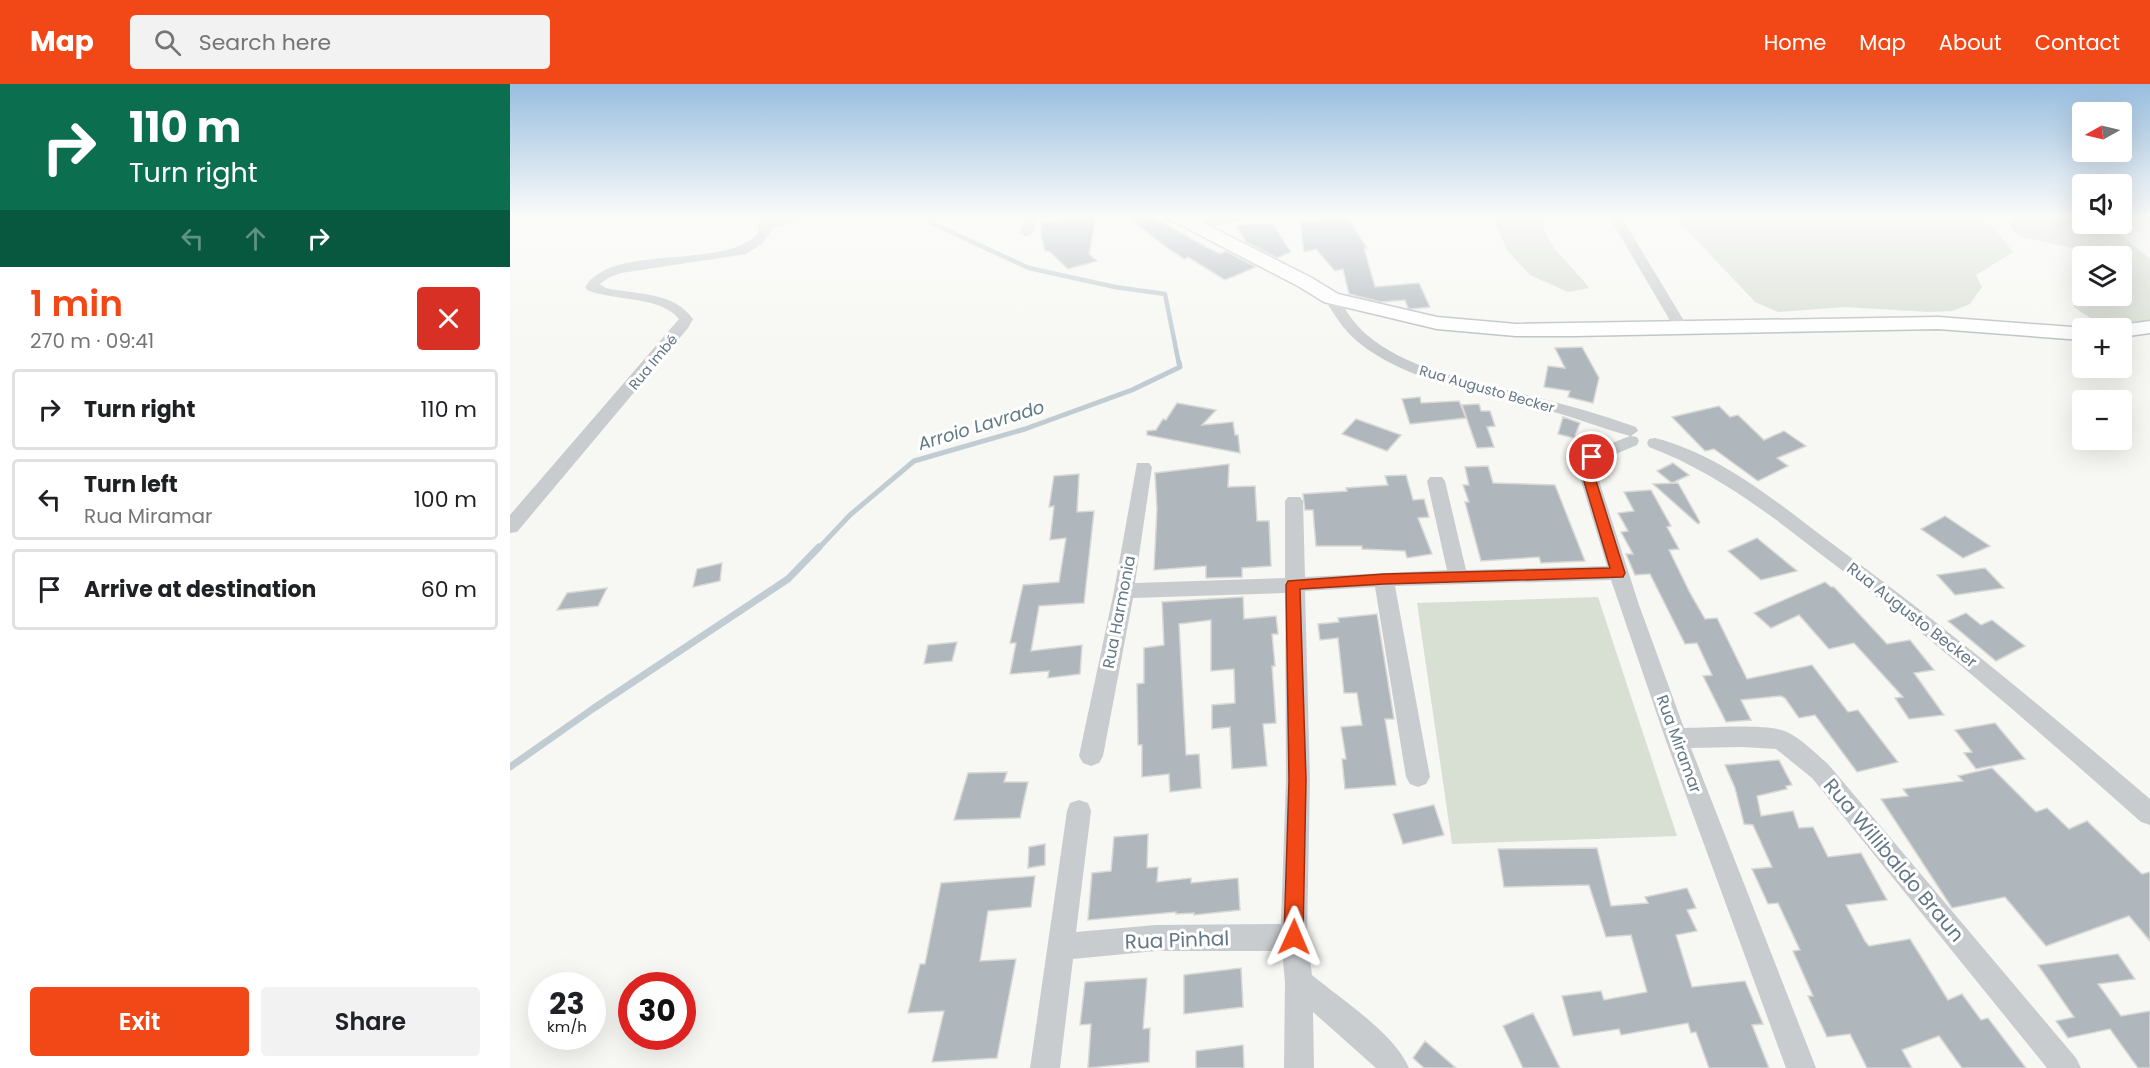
<!DOCTYPE html>
<html lang="en">
<head>
<meta charset="utf-8">
<style>
	body { margin:0; font-family:Poppins,sans-serif; background:#f2f2f2; color:#202124; height:100vh; display:flex; flex-direction:column; font-size:22px; white-space:nowrap }
	* { box-sizing:border-box; margin:0 }
	p { font-size:20px; color:#757577 }
	.icon { flex:none; width:33px; height:33px; fill:none; stroke:currentColor; stroke-width:2; stroke-linecap:round; stroke-linejoin:round }
	.map { position:relative; flex:1; overflow:hidden }
	.side { display:flex; flex-direction:column; background:#fff; width:510px }
	.side>* { flex:none }
	.top-card { background:#0b6e4f; color:#fff; overflow:hidden }
	.needle { width:39px; rotate:262deg }
	.buttons { position:absolute; left:1562px; top:18px; display:grid; gap:12px }
	.buttons a { display:grid; place-items:center; width:60px; height:60px; border-radius:6px; background:#fff; box-shadow:0 6px 24px #0002; font-size:30px }
	.speed { position:absolute; left:18px; top:888px; display:flex; gap:12px; font-size:30px; font-weight:700; text-align:center }
	.speed>* { display:grid; place-content:center; width:78px; height:78px; border-radius:50%; background:#fff; box-shadow:0 6px 24px #0002; line-height:1 }
	.speed small { font-size:15px; font-weight:400 }
	.speed .limit { border:9px solid #d22; background:#fff; color:#111 }
	.pin { position:absolute; display:grid; place-items:center; width:51px; height:51px; color:#fff; margin:-26px; border:3px solid #fff; border-radius:50%; box-shadow:0 2px 6px #0007 }
	.me { position:absolute; width:66px; margin:-33px; rotate:1deg; stroke-linejoin:round; filter:drop-shadow(0 0 4px #0008) }
	.turn { display:flex; align-items:center; gap:21px; height:126px; padding:0 30px; font-size:27px }
	.turn .icon { width:78px; height:78px; stroke-width:2.5 }
	.turn b { display:block; font-size:42px; line-height:51px }
	.lanes { display:flex; align-items:center; height:57px; padding:0 30px; background:#0003; justify-content:center; gap:30px; direction:ltr }
	.lanes .off { opacity:.35 }
	.round { display:grid; place-items:center; flex:none; width:63px; height:63px; border-radius:6px; background:#f2f2f2 }
	.head { display:flex; align-items:center; justify-content:space-between; height:102px; padding:0 30px }
	h1 { font-size:36px; font-weight:600; line-height:45px; color:#f24817 }
	.primary-button { display:flex; gap:12px; margin-top:auto; padding:12px 30px }
	.primary-button a { flex:1; height:69px; border-radius:6px; background:#f24817; color:#fff; font-size:24px; font-weight:600; line-height:69px; text-align:center }
	.primary-button a+a { background:#f2f2f2; color:#202124 }
	ul { padding:0; list-style:none }
	li { display:flex; align-items:center; gap:18px; height:81px; margin:0 12px 9px; padding:0 18px; border:3px solid #e0e0e0; border-radius:6px }
	li div { flex:1 }
	li b { display:block; font-size:22px }
	li em { font-style:normal }
	header { display:flex; align-items:center; gap:36px; box-sizing:border-box; height:84px; padding:0 30px; background:#f24817; color:#fff }
	header strong { font-size:28px }
	nav { display:flex; gap:33px; margin-inline-start:auto; font-size:21px }
	.search { width:420px; height:54px; background:#f2f2f2; display:flex; align-items:center; gap:15px; box-sizing:border-box; padding:0 21px; border-radius:6px; color:#757577; font-size:22px }
	main { display:flex; flex:1; min-height:0 }
	.map>svg:first-child { display:block }
</style>
</head>
<body>
<header>
<strong>Map</strong>
<div class="search"><svg class="icon" aria-label="search" viewBox="0 0 24 24"><circle cx="10" cy="10" r="6"/><path d="M15 15l6 6"/></svg>Search here</div>
<nav><a>Home</a><a>Map</a><a>About</a><a>Contact</a></nav>
</header>
<main>
<section class="side">
<div class="top-card">
<div class="turn"><svg class="icon" aria-label="right" viewBox="0 0 24 24"><path d="M7 20v-9h11M14 6l5 5-5 5"/></svg><div><b>110 m</b>Turn right</div></div>
<div class="lanes"><svg class="icon off" aria-label="left" viewBox="0 0 24 24"><path d="M17 20v-9H6M10 6l-5 5 5 5"/></svg><svg class="icon off" aria-label="ahead" viewBox="0 0 24 24"><path d="M12 20V5M6 11l6-6 6 6"/></svg><svg class="icon" aria-label="right" viewBox="0 0 24 24"><path d="M7 20v-9h11M14 6l5 5-5 5"/></svg></div>
</div>
<div class="head"><div><h1>1 min</h1><p>270 m · 09:41</p></div><a class="round" style="background:#d93025;color:#fff"><svg class="icon" aria-label="close" viewBox="0 0 24 24"><path d="M6 6l12 12M18 6L6 18"/></svg></a></div>
<ul>
<li><svg class="icon" aria-label="right" viewBox="0 0 24 24"><path d="M7 20v-9h11M14 6l5 5-5 5"/></svg><div><b>Turn right</b></div><em>110 m</em></li>
<li><svg class="icon" aria-label="left" viewBox="0 0 24 24"><path d="M17 20v-9H6M10 6l-5 5 5 5"/></svg><div><b>Turn left</b><p>Rua Miramar</p></div><em>100 m</em></li>
<li><svg class="icon" aria-label="arrive" viewBox="0 0 24 24"><path d="M6 21V4h12l-3 4 3 4H6"/></svg><div><b>Arrive at destination</b></div><em>60 m</em></li>
</ul>
<div class="primary-button"><a>Exit</a><a>Share</a></div>
</section>
<div class="map">
<svg width="1640" height="984" viewBox="0 0 1640 984">
	<rect width="100%" height="100%" fill="#f7f7f3"/>
	<!-- green -->
	<path fill="#d8dfd3" d="M983,131H1034C1027,157 1065,183 1079,204L1058,208L1020,191L998,167L988,147Z
		M1163,131H1468L1484,144L1503,168L1466,191L1472,203L1460,220L1442,227L1419,228L1335,223L1268,228L1245,218Z
		M1502,131H1572V140H1598L1640,175V242C1607,245 1592,244 1564,223V212L1572,206V212H1611V172H1582L1558,163L1509,152L1500,143Z
		M1088,513L1167,752L942,760L907,519Z"/>
	<g fill="none" stroke-linecap="round" stroke-linejoin="round">
		<!-- stream-far2 -->
		<path stroke="#c0ccd1" stroke-width="4.5" d="M404,131L519,184L605,203L655,210L669,280"/>
		<!-- stream-far1 -->
		<path stroke="#c0ccd1" stroke-width="5" d="M308,465L340,431L404,377L515,345L622,306L670,283L669,278"/>
		<!-- stream -->
		<path stroke="#c0ccd1" stroke-width="7" d="M0,683L84,624L278,495L309,463"/>
	</g>
	<!-- building -->
	<path fill="#afb7bd" stroke="#d8d8d5" stroke-width="1.5" d="M560,131H586L579,170L587,177L558,185L539,167H535L531,151V138L559,135Z
		M616,131H639L696,163L710,170L716,167L746,183L715,196L678,173L675,175L657,164Z
		M828,131L829,134H838L857,164H854L865,203L909,199L920,223L901,225L898,224L895,216L871,218L839,210L833,185L825,187L806,165L794,168L790,137L813,136L811,133Z
		M750,139L751,141L762,139L781,168L767,174L736,158L727,142Z
		M1072,263L1089,294L1083,319L1058,313L1060,307L1034,303L1038,282L1055,284L1045,264Z
		M910,313L911,319L949,317L956,334L900,340L892,315Z
		M667,319L706,326L692,341L723,338L725,351H728L730,369L637,351V347L646,346L653,335L656,336Z
		M969,320L971,327H980L985,342L977,343L984,363L967,364L952,321Z
		M1209,322L1220,333L1228,331L1254,356L1274,347L1296,362L1267,374L1278,382L1248,397L1204,365L1195,367L1162,333Z
		M1053,333L1070,339L1064,354L1048,350Z
		M846,335L891,351L877,367L832,350Z
		M1163,379L1179,391L1162,399L1147,387Z
		M719,380L718,403L745,402L747,437H759L761,482L732,484V493L696,494V482L644,486L647,425L645,389Z
		M978,382L983,399L1045,401L1075,477L1031,479L1029,473L971,477L955,418H959L953,401H959L955,383Z
		M569,390L567,428L584,427L574,519L529,522L521,567L572,561L570,590L538,594L539,587L500,590L506,559H500L513,501L549,498L556,454L540,456L544,422L539,423L544,392Z
		M896,391L903,416L914,415L919,433L908,434L922,470L897,474L895,467L852,465V462H806L803,426H795L793,410L837,407L836,404L878,401L875,392Z
		M1168,399L1190,438L1188,440L1143,400Z
		M1141,406L1161,442L1157,443L1169,465L1159,466L1180,509L1195,535L1207,534L1237,595L1302,581L1338,628L1348,626L1388,678L1347,688L1305,631L1289,634L1275,614L1271,612L1231,616L1241,636L1216,638L1193,592L1202,591L1187,559L1175,560L1140,490L1125,491L1116,470H1123L1111,448L1118,447L1108,429L1124,427L1114,408Z
		M1435,432L1480,462L1453,474L1411,445Z
		M1247,454L1287,487L1251,496L1218,467Z
		M212,479L210,497L183,503L187,485Z
		M1475,484L1494,504L1445,511L1427,491Z
		M1315,498L1321,503H1324L1377,560L1400,556L1424,586L1404,589L1434,631L1399,635L1385,614L1393,613L1344,559L1319,565L1289,531L1261,544L1244,529Z
		M97,504L88,522L47,526L57,509Z
		M733,513L734,535L766,532L768,550H762L765,582H762L766,639L753,640L757,682L722,685L720,643L702,645V621L725,619L724,585L701,587V536L669,540L676,671L689,670L691,704L660,708L659,690L632,693V661H628L627,600L634,599V564L654,561L652,518Z
		M1456,529L1471,541L1482,536L1515,562L1486,577L1438,537Z
		M867,530L884,635H875L886,701L835,705L832,675H836L831,643L852,641L847,609H834L828,554L810,556L808,540L829,538L828,534Z
		M447,558L442,577L414,580L418,561Z
		M1485,639L1515,675L1466,685L1454,669L1462,668L1445,646Z
		M1269,676L1282,701L1276,702L1277,705L1247,712L1251,732L1283,727L1289,744L1303,743L1318,773L1351,769L1377,816L1336,821L1355,857L1359,862L1400,855L1438,916L1452,910L1471,936L1478,934L1516,984H1452L1429,952L1392,966L1402,984H1357L1340,950L1317,953L1298,912H1303L1283,867L1290,866L1268,819L1258,820L1242,785L1262,783L1243,741L1234,740L1225,704L1215,681Z
		M1482,684L1526,728L1537,724L1559,745L1577,737L1632,790L1640,788V857L1619,832L1536,862L1495,813L1442,824L1371,715L1398,712L1393,705L1453,697L1448,692Z
		M497,688L494,698H518L510,734L444,736L458,689Z
		M924,721L934,751L893,760L883,730Z
		M638,750L637,784L648,783L647,798L681,794V799L728,794L730,826L684,831V829L666,830V828L578,836L582,789L601,787L604,753Z
		M535,760V781L518,784L519,763Z
		M1087,764L1101,822L1138,819L1135,813L1177,804L1186,824L1177,826L1187,847L1166,851L1182,903L1235,897L1253,940L1242,941L1259,984H1199L1186,948L1181,949L1178,939L1111,951L1109,945L1063,952L1052,912L1091,907L1094,916L1137,908L1121,851L1096,853L1079,801L994,803L988,765Z
		M525,792L521,823L478,827L470,877L506,875L487,974L422,978L434,927L398,929L410,880H415L431,799Z
		M1608,870L1625,895L1588,900L1611,932L1640,927V984H1628L1600,945L1558,954L1546,937L1564,933L1528,881Z
		M731,884L733,923L674,930V891Z
		M637,894L633,945L640,944L639,978L578,984L581,940L570,941L575,898Z
		M1023,929L1050,984H1013L993,942Z
		M915,957L946,984H914L903,974Z
		M733,961L734,984H686V967Z"/>
	<g fill="none" stroke-linecap="round" stroke-linejoin="round">
		<defs>
			<path id="secondary" d="M656,131H678L802,194L828,210L927,233L1006,240L1428,233L1576,244H1572V256L1428,245L1064,252H1006L927,245L814,218L788,202L659,135Z
				M1640,237V249L1611,253V244H1602L1611,241Z"/>
		</defs>
		<!-- secondary casing -->
		<use href="#secondary" stroke="#b8bec2" stroke-width="3"/>
		<!-- street -->
		<path fill="#c9cccf" fill-rule="evenodd" d="M250,131H262L263,136L287,131H309L307,134L263,144L252,160L236,170L111,189L98,194L90,200L96,204C127,211 163,207 183,235L178,244L7,448L0,449V431L169,235C151,212 104,217 77,206L75,203C102,158 216,187 248,149Z
			M516,131H528L522,149L516,153L510,149Z
			M723,131H750L744,135L685,145L679,141L685,137Z
			M1098,131H1110L1179,245L1177,248L1172,249L1165,245Z
			M821,210L826,211C835,225 844,240 857,251C895,283 946,293 993,305C1038,316 1082,327 1126,343L1128,347L1121,352L1127,353L1129,357L1127,361L1089,377L1085,384L1129,521L1174,644C1197,644 1258,639 1277,648C1292,655 1306,670 1318,680L1566,974L1571,984H1537L1302,694L1266,665L1232,663L1181,664L1306,984H1276L1155,654L1101,496L885,502L920,693L916,700L908,703L900,700L896,693L865,503L795,507L800,696L797,853L802,891C831,915 885,950 899,984H866L803,928L804,984H774L775,898L772,867H646L563,875L550,984H520L557,727L560,719L569,716L578,719L581,727L566,848L646,841L771,840L776,696L775,509L623,514L593,672L589,679L581,682L573,679L569,672L604,507L627,379H639L642,383L625,499L775,494V417L778,413H790L793,417L795,493L937,486L917,397L920,393H932L935,397L956,486L1097,482L1067,384L1076,369L1120,352C1090,344 1062,332 1032,325C971,308 898,299 848,258C833,246 824,230 814,214Z
			M1145,354C1212,371 1269,420 1324,461C1433,541 1537,627 1640,715V741L1631,738C1533,651 1434,564 1329,484C1269,438 1211,390 1139,363L1137,359L1139,355Z"/>
		<!-- secondary -->
		<use href="#secondary" fill="#fff" fill-rule="evenodd"/>
	</g>
	<!-- sky -->
	<linearGradient id="sky" x2="0" y2="1"><stop stop-color="#98bedf"/><stop offset="0.49" stop-color="#fbfbfa"/><stop offset="1" stop-color="#fbfbfa" stop-opacity="0"/></linearGradient>
	<rect width="1640" height="269" fill="url(#sky)"/>
	<!-- route -->
	<path fill="#f24817" stroke="#9d2f0f" stroke-width="1.5" d="M1082,370L1088,373L1082,384L1115,489L1113,493L874,500L790,505L796,696L793,853L790,859L784,862L777,859L774,853L779,696L776,501L778,497L874,490L1100,484L1070,384L1078,371Z"/>
	<g text-anchor="middle" dominant-baseline="central" stroke-width="6" stroke-linejoin="round" paint-order="stroke">
		<!-- far-street labels -->
		<g font-size="14" fill="#637787" stroke="#fff">
			<text transform="translate(143 278) rotate(-50)">Rua Imbé</text>
			<text transform="translate(977 305) rotate(16)">Rua Augusto Becker</text>
		</g>
		<!-- street labels -->
		<g font-size="16" fill="#637787" stroke="#fff">
			<text transform="translate(609 528) rotate(-79)">Rua Harmonia</text>
			<text transform="translate(1402 531) rotate(38)">Rua Augusto Becker</text>
			<text transform="translate(1169 660) rotate(70)">Rua Miramar</text>
		</g>
		<!-- water labels -->
		<g font-size="18" font-style="italic" fill="#5f7a83" stroke="#fff">
			<text transform="translate(471 341) rotate(-17)">Arroio Lavrado</text>
		</g>
		<!-- near-street labels -->
		<g font-size="20" fill="#637787" stroke="#fff">
			<text transform="translate(1384 776) rotate(50)">Rua Willibaldo Braun</text>
			<text transform="translate(667 856) rotate(-2)">Rua Pinhal</text>
		</g>
	</g>
</svg>
<div class="buttons">
<a><svg class="needle" viewBox="-14 -14 28 28"><path d="M0-13l5 13h-10z" fill="#e53935"/><path d="M0 13l5-13h-10z" fill="#757577"/></svg></a>
<a><svg class="icon" aria-label="sound" viewBox="0 0 24 24"><path d="M4 9h4l5-4v14l-5-4H4zM17 9q2 3 0 6"/></svg></a>
<a><svg class="icon" aria-label="layers" viewBox="0 0 24 24"><path d="M12 4l9 5-9 5-9-5zM3 14l9 5 9-5"/></svg></a>
<a>+</a>
<a>−</a>
</div>
<div class="speed"><div>23<small>km/h</small></div><div class="limit">30</div></div>
<div class="pin" style="left:1082px;top:373px;background:#d93025"><svg class="icon" aria-label="arrive" viewBox="0 0 24 24"><path d="M6 21V4h12l-3 4 3 4H6"/></svg></div>
<svg class="me" style="left:784px;top:853px" viewBox="-20 -20 40 40"><path d="M0-17L14 15 0 8-14 15z" fill="#f24817" stroke="#fff" stroke-width="4"/></svg>
</div>
</main>
</body>
</html>
